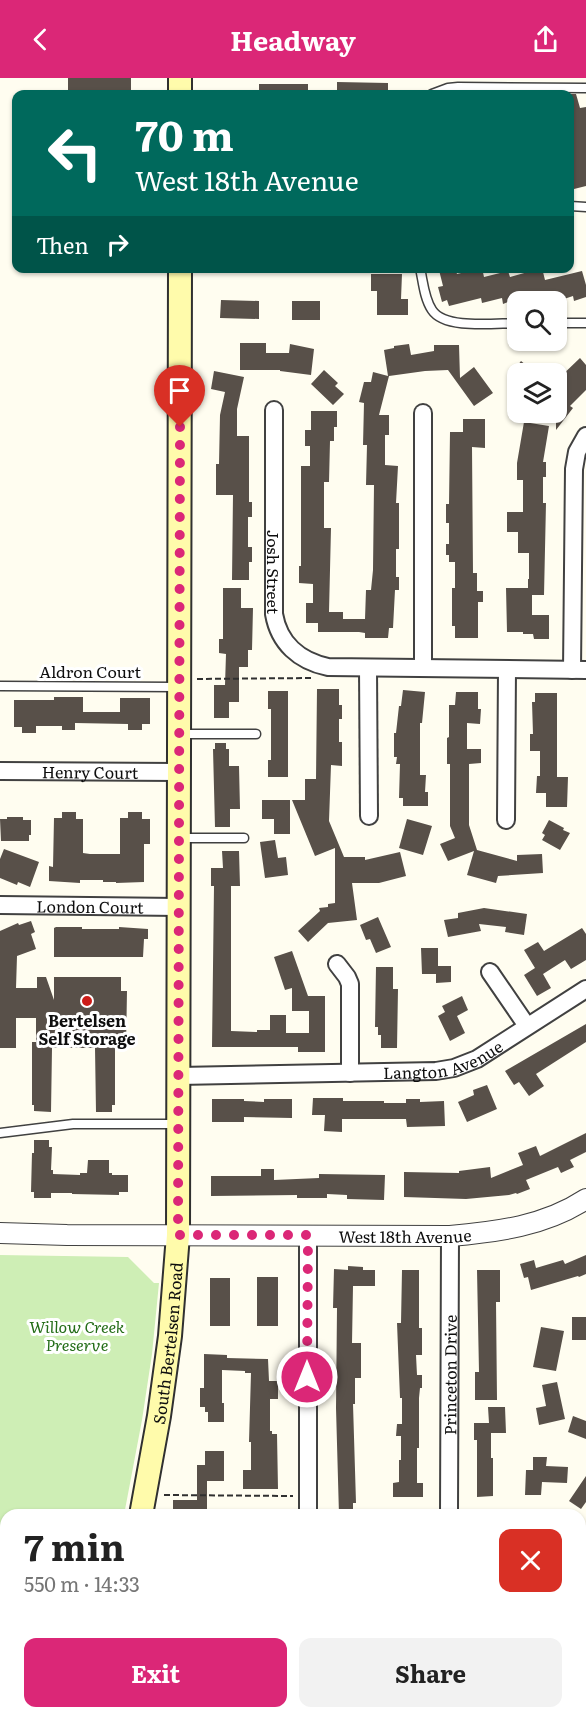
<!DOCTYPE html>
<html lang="en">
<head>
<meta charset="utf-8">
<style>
	body { margin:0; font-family:Literata,serif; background:#f2f2f2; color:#222; height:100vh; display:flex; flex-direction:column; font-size:22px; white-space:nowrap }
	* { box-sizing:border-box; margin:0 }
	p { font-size:20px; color:#767676 }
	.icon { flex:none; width:33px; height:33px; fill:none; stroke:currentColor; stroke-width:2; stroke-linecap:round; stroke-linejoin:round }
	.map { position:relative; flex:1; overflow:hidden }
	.panel { position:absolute; left:0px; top:1431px; width:586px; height:210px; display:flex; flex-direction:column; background:#fff; border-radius:18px 18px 0 0; box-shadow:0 2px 4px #0004 }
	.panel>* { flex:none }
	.hud { position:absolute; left:12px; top:12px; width:562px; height:183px; border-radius:12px; box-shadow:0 2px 4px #0004; background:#00695c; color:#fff; overflow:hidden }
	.buttons { position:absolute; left:507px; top:213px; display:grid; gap:12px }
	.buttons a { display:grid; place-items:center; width:60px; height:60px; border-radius:12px; background:#fff; box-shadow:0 2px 4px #0004; font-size:30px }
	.pin { position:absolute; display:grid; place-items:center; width:51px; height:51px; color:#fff; margin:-62px -26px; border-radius:50% 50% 50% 0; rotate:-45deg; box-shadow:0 0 6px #0007 }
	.pin .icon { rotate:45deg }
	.me { position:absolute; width:66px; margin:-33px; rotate:0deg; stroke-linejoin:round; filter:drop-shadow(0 0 4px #0008) }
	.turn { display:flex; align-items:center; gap:21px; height:126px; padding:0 24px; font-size:27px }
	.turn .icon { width:78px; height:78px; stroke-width:2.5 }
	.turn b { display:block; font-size:42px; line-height:51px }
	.then { display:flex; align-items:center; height:57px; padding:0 24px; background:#0003; gap:12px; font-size:22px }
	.round { display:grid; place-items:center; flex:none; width:63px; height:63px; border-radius:12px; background:#f2f2f2 }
	.overview { display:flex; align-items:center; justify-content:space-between; height:102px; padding:0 24px }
	h1 { font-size:36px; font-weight:700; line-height:45px }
	.button { display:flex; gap:12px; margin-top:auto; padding:12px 24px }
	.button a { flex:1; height:69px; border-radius:12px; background:#db2777; color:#fff; font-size:24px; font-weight:700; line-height:69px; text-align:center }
	.button a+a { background:#f2f2f2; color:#222 }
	header { display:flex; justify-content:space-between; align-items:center; height:78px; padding:0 24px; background:#db2777; color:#fff; font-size:27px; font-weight:700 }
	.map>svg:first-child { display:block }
</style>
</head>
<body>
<header><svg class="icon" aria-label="back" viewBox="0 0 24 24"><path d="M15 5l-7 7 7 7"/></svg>Headway<svg class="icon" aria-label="share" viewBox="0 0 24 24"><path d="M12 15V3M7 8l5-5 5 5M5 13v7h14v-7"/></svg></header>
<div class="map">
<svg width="586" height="1641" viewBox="0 0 586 1641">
	<rect width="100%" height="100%" fill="#fffdf0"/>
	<!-- green -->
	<path fill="#ceeeb5" d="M0,1177L128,1179L154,1205H159L152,1276L142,1342L124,1437H6V1635H88L87,1641H0Z"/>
	<!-- building -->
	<path fill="#585049" d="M68,0H131V16H68Z
		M337,4L388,5V16H337Z
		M259,6H308V16H259Z
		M570,16H576L580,30L586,29V108L570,112Z
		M444,190H455L457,196L482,190L484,199L508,193L510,199L542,190L545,202L582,193L586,207V219L574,223L573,218L555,224H518V226L508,228V224L503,226L502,220L482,225L481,220L449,228L447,222L442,224L438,209L443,208L439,192Z
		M371,196H402L401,221H408V237H377V213H371Z
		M221,222L259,223V241L220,240Z
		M292,223H320V242H292Z
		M240,265H266V275H289L290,266L314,271L311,297L280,293V292H240Z
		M409,266L411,277L434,273V267H459L460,300L474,289L493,315L474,328L448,292L425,293L389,298L379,337H389V357H385V387L398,388L396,425H399V471H396V499H399V512H395L393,550H389L388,560H365V555L359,554H318V545H306V525H313V506L299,505V488H301V388H310V368H305V352H311V333H337V349H334V363H330L329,404H324V450H331L329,534H343V541H365L366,512H371L373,492L374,407H366L367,367H363L364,325L359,324L364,304H371L373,294L388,298L384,272L394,270V268Z
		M580,280L586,287V312L570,328L573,330L556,352V303Z
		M521,283L537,296H511Z
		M324,292L338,305L335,308L344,316L333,327L311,306Z
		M214,293L244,299L237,331V358H249V424H252V439H248V469H252V484H249V502H232L233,417H216V386H219L220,337L225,314L211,311Z
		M463,341H485V370L472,369L473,495H477V513H483V524H478V560H455V548H452V510H455V484H449V477H446V466H449V445H446V426H449L450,354H463Z
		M524,344L549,348L543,384H546V399H543V425H546L544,517H532V537H549V561H534L533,556H523V554H507L506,510H528V501H529V475H518V454H507V434H523V402H517V385Z
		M223,510H241V530H253L252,572H248V589H239V624H229V640H214V607H225L226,576L219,575V561H223Z
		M317,611H339V627H342V641H339V664H342V688L331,687L329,743L344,779H365V782L400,774L406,798L379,805H352L357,842L328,845L308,864L298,853L320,833L319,830L328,829V826L335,825V770L315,778L292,722H305V701H316Z
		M403,612L425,614L422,645H420V697H426L425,714H428V728H403V720H399L400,686H396L397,679H394V655H396L399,628H401Z
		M268,613H288V699H268V682H271V631H268Z
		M456,614H478V631H481L480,646L467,645V671H481V685L469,686V747L477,772L517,783V777L542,776L543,795L498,798L496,805L467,797L474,773L448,783L440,766L455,760L450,748V686H447V660L449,659V627H455Z
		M535,615H557V699H568L567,729H546V715H536L537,698H540V673H530V656H533L532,624H535Z
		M54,619H83V634H120V620H150V646H142V652H128V646L75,645V652H62V648H36V655H22V649H14V622H54Z
		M215,665H226V671H229V688H239L240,731H230V749H215L213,671H215Z
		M262,722H290V756H274V741H262Z
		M62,734H76V741H83V775L90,776H120V740H128V734H142V741H150V766H144V804L116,805V804H103V802H80V805L49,803V788L53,789L54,740H62Z
		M7,739H23V742H31V757H29V763H1L0,741H7Z
		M407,741L432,748L423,777L399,770Z
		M549,742L564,750L563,752L570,755L560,772L542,762L545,757L542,755Z
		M275,762L278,780L286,779L288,797L265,800L260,764Z
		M4,771L39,784L30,809L18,804L17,807L0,800V781Z
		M222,773H239L240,808H231V953L257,954V952H270V937H286V955H309V933H292V910L285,912L274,879L292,873L308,918H325V974H298V969H212L214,808H211V790H223Z
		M484,830L527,836L524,857L505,854L506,849L479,846L481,853L448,859L444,842L458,840V835Z
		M378,839L391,869L376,875L370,861L366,862L360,847Z
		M31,843L35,854L31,856L36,871L17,878L16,910H37V899H46L54,922V899H121V913H127L126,971L115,970V1027H112V1034H96L95,970H52L51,1034L34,1033V1027H32V964H36V940H16V970H0V853L18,845L19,847Z
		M56,849H82V851H119V849L148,851V861H144L143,879H54V850Z
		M582,850L586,856V882L571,891L565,882L543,896L551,910L537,918L524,897L535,890L524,872L538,864L544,873Z
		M421,870H438V888H451V904L436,905V896H422Z
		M376,889H393V911H398L397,970H381V957H378V949H375Z
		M462,918L468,932L457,938L465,955L450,963L438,938L445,934L442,928Z
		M586,946V964L536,996L544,1008L529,1018L519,1004L514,1007L505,993Z
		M487,1007L497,1031L467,1044L458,1024L474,1017L473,1012Z
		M313,1020H343V1023H384V1025H406V1021H420V1024L444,1023L445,1048L407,1049L406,1041H342V1054L324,1053L325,1037H312Z
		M212,1021H244V1023L264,1024V1021H292V1040L244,1039V1044H212Z
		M586,1055V1074L570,1082L574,1089L561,1095L558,1089L526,1102L530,1111L517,1116L516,1115L509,1117L466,1121L404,1119V1094L459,1095V1093L490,1089L491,1100L523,1087L518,1075L536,1068L540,1078Z
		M34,1062H49V1069H52L51,1092H53V1096L80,1097V1095H87L88,1082H109V1095H112V1097H128V1114H119V1117L72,1116V1115H51V1120H34V1114H31L32,1075H34Z
		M261,1091H274V1102L319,1100V1096L385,1097L384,1122L347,1121V1117L327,1116V1120H297V1117L211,1118V1098H261Z
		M586,1177V1196L579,1199L578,1198L531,1212L528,1199L524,1200L520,1186L534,1182L536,1190L563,1182L565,1186Z
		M348,1188L363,1189V1192H375V1208H353L352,1265H361V1300H355V1326H353L356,1425H353V1437H339L336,1330L337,1230H333L334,1191L348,1192Z
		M402,1192H419V1250H422V1277H416L417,1297H422V1310H420L419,1320V1370H417V1405H423V1419H393V1405L399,1404V1382H401V1358H396L397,1346H402V1320H400L397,1245H401Z
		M477,1192H500V1224H496L497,1322H475V1294H479Z
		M257,1199H278V1248H257Z
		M210,1200H230V1248H210Z
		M572,1239H586V1262H572Z
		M541,1249L564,1253L556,1293L533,1289Z
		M204,1276L227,1277V1280L268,1281L269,1303H278V1321H270V1353H272V1356H277L278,1411H243V1392H251V1364H249L251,1295H245V1293L222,1292V1325H224V1344H208V1334H205V1329H200V1310H204Z
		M557,1304L565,1341L539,1347L536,1330L546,1328L542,1307Z
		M488,1329H505L506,1355H491V1380H493V1418L477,1419V1362H474V1345H489Z
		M573,1338L586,1343V1361L568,1354Z
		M205,1373H224V1403H207V1437H173V1422H197V1387H205Z
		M533,1379H547L546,1388L568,1389L567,1405L542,1404L541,1417H525L526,1392H533Z
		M586,1398V1424L581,1431L569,1423Z"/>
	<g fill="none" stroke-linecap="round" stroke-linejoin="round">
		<defs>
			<path id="service" d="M432,16L448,10L458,9L586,10
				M570,128L586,129
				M420,190C423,203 424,220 432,232C445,252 495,245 518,245
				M556,245H586
				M0,608L177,609
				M180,656H256
				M179,760H244
				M0,1055L73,1046H178"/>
			<g id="minor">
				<path id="s1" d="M274,332V536C279,565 299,583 328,589L586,592"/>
				<path d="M368,590L369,738"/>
				<path d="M423,590V335"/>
				<path d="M572,592L574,391L577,374L586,358"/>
				<path id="s2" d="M0,693L179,694"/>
				<path d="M506,742L507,591"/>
				<path id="s3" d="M0,827L179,829"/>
				<path d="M337,886L347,899L350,906V995"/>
				<path d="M490,894L527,948"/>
				<path id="s4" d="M179,998L436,993L454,990L477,981L586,911"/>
				<path d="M308,1157V1437"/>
				<path id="s5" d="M449,1437L450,1158"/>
				<path d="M580,1472L586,1483"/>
				<path d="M309,1635V1641"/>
				<path d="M454,1635L456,1641"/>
			</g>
			<g id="tertiary">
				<path id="s6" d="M0,1155L67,1157L450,1158C497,1154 545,1148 586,1121"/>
			</g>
			<g id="secondary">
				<path d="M180,0V16"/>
				<path id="s7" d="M141,1437L159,1338L170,1258L178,1157L180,190"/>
				<path d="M103,1641L104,1635"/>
			</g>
		</defs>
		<!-- service casing -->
		<use href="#service" stroke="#414141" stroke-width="11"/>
		<!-- minor casing -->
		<use href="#minor" stroke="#414141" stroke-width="20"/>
		<!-- tertiary casing -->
		<use href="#tertiary" stroke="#414141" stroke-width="22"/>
		<!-- secondary casing -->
		<use href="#secondary" stroke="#303030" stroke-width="26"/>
		<!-- path -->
		<path stroke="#303030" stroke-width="2" stroke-dasharray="6 3" stroke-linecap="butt" d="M197,601L312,600
			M164,1417L293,1418"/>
		<!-- service -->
		<use href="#service" stroke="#fff" stroke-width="8"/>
		<!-- minor -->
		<use href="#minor" stroke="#fff" stroke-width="16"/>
		<!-- tertiary -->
		<use href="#tertiary" stroke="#fff" stroke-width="20"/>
		<!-- secondary -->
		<use href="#secondary" stroke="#fffbab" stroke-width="22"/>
	</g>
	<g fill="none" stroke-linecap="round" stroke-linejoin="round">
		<!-- route -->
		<path stroke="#db2777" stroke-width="10" stroke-dasharray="0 18" d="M180,349L178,1157H308L307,1299"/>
	</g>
	<!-- markers -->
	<circle fill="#cc1c18" stroke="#fff" stroke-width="2" cx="87" cy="923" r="6"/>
	<g text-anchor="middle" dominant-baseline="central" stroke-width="6" stroke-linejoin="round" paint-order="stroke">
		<!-- street labels -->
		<g font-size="16" fill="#0e0e0e" stroke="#fff">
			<text stroke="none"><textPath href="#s1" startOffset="162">Josh Street</textPath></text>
			<text x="90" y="593">Aldron Court</text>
			<text stroke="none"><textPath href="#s2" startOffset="90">Henry Court</textPath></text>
			<text stroke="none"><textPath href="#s3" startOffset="90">London Court</textPath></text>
			<text stroke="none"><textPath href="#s4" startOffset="266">Langton Avenue</textPath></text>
			<text stroke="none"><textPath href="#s6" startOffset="405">West 18th Avenue</textPath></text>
			<text stroke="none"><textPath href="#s7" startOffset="174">South Bertelsen Road</textPath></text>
			<text stroke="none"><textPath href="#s5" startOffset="140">Princeton Drive</textPath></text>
		</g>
		<!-- poi labels -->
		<g font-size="16" font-weight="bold" fill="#0e0e0e" stroke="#fff">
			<text x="87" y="942">Bertelsen<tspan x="87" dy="18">Self Storage</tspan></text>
		</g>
		<!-- park labels -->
		<g font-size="16" font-style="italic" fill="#246d18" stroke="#fff">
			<text x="77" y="1248">Willow Creek<tspan x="77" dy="18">Preserve</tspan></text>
		</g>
	</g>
</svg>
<div class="buttons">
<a><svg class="icon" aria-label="search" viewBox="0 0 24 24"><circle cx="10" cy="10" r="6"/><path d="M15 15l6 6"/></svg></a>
<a><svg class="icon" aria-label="layers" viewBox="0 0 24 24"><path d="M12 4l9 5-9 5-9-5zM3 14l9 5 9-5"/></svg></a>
</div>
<div class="pin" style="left:180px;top:349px;background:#d93025"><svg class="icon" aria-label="arrive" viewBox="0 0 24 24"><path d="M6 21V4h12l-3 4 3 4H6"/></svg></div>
<svg class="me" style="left:307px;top:1299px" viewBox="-20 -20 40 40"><circle r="17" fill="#db2777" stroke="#fff" stroke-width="3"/><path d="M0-11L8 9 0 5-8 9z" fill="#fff"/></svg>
<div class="hud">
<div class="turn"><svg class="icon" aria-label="left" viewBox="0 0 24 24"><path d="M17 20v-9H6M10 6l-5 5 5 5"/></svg><div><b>70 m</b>West 18th Avenue</div></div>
<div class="then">Then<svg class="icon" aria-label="right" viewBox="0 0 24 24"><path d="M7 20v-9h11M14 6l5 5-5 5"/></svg></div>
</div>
<section class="panel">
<div class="overview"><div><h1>7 min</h1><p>550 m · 14:33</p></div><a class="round" style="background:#d93025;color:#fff"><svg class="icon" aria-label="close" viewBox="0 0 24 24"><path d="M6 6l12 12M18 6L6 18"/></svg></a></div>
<div class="button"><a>Exit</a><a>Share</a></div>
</section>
</div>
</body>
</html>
